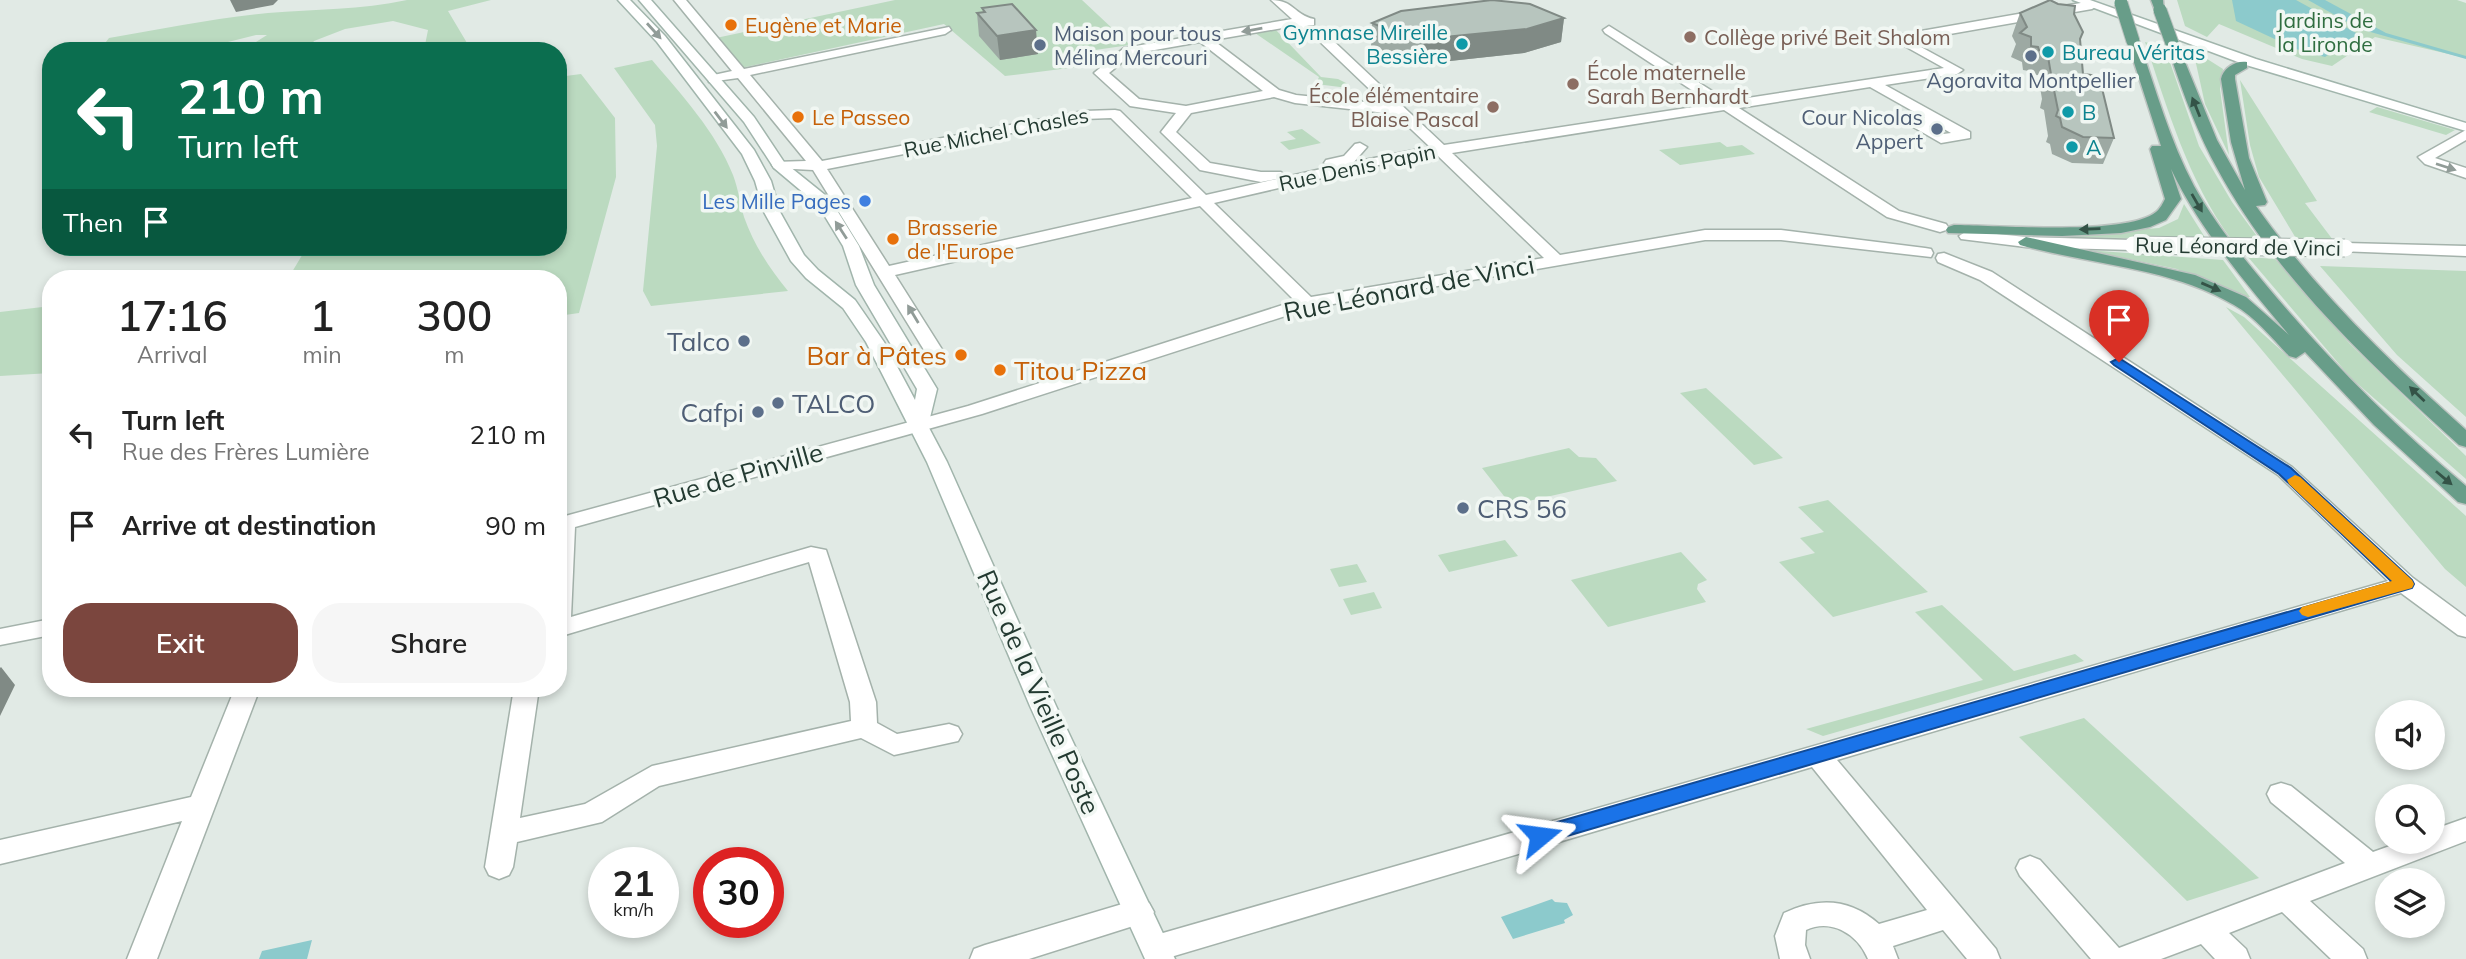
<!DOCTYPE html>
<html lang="en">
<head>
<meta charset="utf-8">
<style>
	body { margin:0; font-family:Mulish,sans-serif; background:#f6f6f6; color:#222; height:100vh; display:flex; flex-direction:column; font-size:26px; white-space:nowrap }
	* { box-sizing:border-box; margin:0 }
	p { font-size:23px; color:#767676 }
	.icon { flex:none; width:38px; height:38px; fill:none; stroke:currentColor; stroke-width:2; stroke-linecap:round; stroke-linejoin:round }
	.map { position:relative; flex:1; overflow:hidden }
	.drawer { position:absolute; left:42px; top:270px; width:525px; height:427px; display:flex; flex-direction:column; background:#fff; border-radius:28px; box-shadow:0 4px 10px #0003 }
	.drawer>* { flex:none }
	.banner { position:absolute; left:42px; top:42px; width:525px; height:214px; border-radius:28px; box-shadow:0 4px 10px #0003; background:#0b6e4f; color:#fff; overflow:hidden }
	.tools { position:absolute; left:2375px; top:700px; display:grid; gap:14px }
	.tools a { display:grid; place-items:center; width:70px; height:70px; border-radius:50%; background:#fff; box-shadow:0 4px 10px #0003; font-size:35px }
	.speed { position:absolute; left:588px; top:847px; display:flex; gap:14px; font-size:35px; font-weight:700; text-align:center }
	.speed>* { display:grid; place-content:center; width:91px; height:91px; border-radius:50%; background:#fff; box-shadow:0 4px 10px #0003; line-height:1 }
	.speed small { font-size:18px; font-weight:400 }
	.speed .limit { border:10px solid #d22; background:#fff; color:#111 }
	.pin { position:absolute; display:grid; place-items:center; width:60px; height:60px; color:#fff; margin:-72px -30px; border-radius:50% 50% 50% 0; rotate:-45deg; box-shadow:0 0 7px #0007 }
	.pin .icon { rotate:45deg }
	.me { position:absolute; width:77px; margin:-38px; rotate:74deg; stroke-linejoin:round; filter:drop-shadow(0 0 5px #0008) }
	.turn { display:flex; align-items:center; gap:24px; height:147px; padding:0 21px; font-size:32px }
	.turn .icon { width:91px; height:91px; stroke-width:2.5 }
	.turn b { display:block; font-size:49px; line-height:60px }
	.then { display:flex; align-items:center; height:66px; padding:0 21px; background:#0003; gap:14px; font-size:26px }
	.eta { display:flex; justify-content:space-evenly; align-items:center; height:119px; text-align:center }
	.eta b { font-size:42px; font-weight:600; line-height:49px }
	.action { display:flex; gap:14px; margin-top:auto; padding:14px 21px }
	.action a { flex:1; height:80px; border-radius:28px; background:#7b463e; color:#fff; font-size:28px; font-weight:600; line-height:80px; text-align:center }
	.action a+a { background:#f6f6f6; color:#222 }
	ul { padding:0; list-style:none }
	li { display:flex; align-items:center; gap:21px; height:91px; padding:0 21px }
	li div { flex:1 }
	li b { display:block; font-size:26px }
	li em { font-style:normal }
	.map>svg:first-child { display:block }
</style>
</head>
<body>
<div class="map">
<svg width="2466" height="959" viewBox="0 0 2466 959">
	<rect width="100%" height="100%" fill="#e1eae5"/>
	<!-- green -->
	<path fill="#bbdac0" d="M407,0H491L448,11L470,48L482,51H407L425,45L428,30L393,21L345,29L314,41L307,51H300L302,46L292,51H235L251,45L267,35H256L220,44L184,43L155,51H99L109,38C162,29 215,18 268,13C315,9 361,10 407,0Z
		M895,0H1082L1130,45L1088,51L1085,66L1005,76L944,24L741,68L716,38Z
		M2177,0H2457L2466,3V58L2375,37L2332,66L2302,59L2219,24L2207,37L2185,26Z
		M1275,29L1321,77L1338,79L1350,85L1348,88L1316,84L1319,77L1255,33Z
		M2145,42L2165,48L2199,146L2232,202L2259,239H2231C2188,180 2168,110 2145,42Z
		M2193,50L2223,69L2220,89L2229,155L2205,104Z
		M652,60C681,94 716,132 733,175C738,188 740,203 744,217C754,245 769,268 788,291L651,306L643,291L657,146L655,125L614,68Z
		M581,74L615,118L616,177L579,313L558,316V278H278L289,277L307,247H558V77Z
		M2240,80L2317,201L2305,203L2333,240H2297L2259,177L2250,145Z
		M2377,107L2455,130L2446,135L2369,112Z
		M1302,129L1321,143L1289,150L1280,142L1296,139L1287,132Z
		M1720,142L1727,147L1742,145L1755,154L1680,165L1659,150Z
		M2184,204L2206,239L2046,237L2159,228L2178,219Z
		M2086,250L2223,260L2250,297H2240L2177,269Z
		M2248,257L2275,259L2350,344L2466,456V479L2351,378Z
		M2320,266L2466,271V417L2397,355Z
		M51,306V373L0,376V312Z
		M2226,307L2244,317L2466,516V587L2445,569Z
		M1706,388L1783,458L1754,465L1680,393Z
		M1569,448L1579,457L1596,458L1617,481L1511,505L1482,468Z
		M1828,500L1928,592L1833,617L1779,562L1815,553L1800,538L1824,532L1798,507Z
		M1505,540L1518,556L1449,572L1438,555Z
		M1681,552L1707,580L1698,584L1697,589L1706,602L1608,627L1571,580Z
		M1357,564L1367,582L1339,587L1330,569Z
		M1374,592L1382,608L1351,615L1343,599Z
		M1942,605L2014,671L2075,654L2084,661L1823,736L1806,729L1983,680L1915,612Z
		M2084,718L2259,878L2187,901L2019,737Z"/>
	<!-- water -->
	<path fill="#8ccacc" d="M2232,0H2296L2358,34L2325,57L2296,49L2236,21Z
		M2308,0H2325L2386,33L2466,56V59L2360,29Z
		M1552,899L1555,902L1567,903L1573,915L1564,920L1565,923L1513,939L1501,917Z
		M312,940L307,959H259L262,951Z"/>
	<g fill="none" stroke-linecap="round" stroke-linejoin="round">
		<defs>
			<path id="minor" d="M674,0H686L744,69L949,27L951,30L945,34L750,75L822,161L1084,111L1115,110L1120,111L1206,195L1330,167L1324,163L1326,160L1344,156L1355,144L1360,143L1367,147L1354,162L1430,147L1395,114L1295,103L1274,97L1191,113L1176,132L1210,163L1261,172H1281L1284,175L1281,178L1261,182L1205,171L1200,170L1161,132L1176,113L1130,106L1094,73L1124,48L1292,19L1271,0C1294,0 1294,15 1314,19V25H1307L1326,34L1444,145L1713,104L1605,33L1603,30L1609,26L1728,101L1944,68L1892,39L1898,35L2092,1L2098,5L2092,9L1910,41L1963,70L1957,74L1885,85L1970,132V138L1941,143L1908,124L1910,121L1925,118L1870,87L1739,108L1899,211L1946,224L1948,227L1946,230L1940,232L1887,217L1724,110L1452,153L1560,255L1705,230H1781L1925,248L1931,249L1933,253L1931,257L1781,240H1705L1310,308L982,414L575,527L571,617L811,547L826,550L876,702L877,723L897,734L949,724L958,727L962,734L958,741L894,755L861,738L659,786L602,822L517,842L513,867L509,875L499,879L489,875L485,867L514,688H539L520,818L585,804L652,766L851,721L850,702L809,562L558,637V518L968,406L1295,301L1200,206L895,275L943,351L921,370H907L905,366L924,350L813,170L774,168L772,165L774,162L806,161L738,78L709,82V76L732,71ZM1294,26L1301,34L1318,40L1385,104L1296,95L1279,90L1213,40ZM1200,42L1263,91L1186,106L1139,99L1109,73L1132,54ZM1111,118L1192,198L889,266L827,169L1084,119ZM1937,125L1951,133L1943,134L1929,126ZM1437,155L1544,258L1311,297L1214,203L1396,161Z
				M2466,130V140L2435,158L2466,168V178L2425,164L2418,157Z
				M1967,231L2026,237L2133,240L2141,245L2133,250L2026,247L1961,239L1959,236Z
				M2345,243L2466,246V256L2339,251L2337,248L2339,245Z
				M1944,253L1992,272L2292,467L2413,578L2466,617V637L2458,635L2401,593L1837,760L1996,949L2000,959H1967L1943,930L1893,946L1898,959H1868C1858,934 1831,918 1806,930L1805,945L1810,959H1780L1775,936L1784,913C1818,897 1850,898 1879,924L1927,910L1812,767L1164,959L1145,957L1141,948L1145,939L1156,935L2388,581L2278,475L1980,280L1938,262L1936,258L1938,254Z
				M51,619V635L0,645V629Z
				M235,688H260L157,959H127L182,821L0,864V840L191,797Z
				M2281,783L2291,786L2373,852L2401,842H2432V830L2466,818V841L2310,901L2363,949L2367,959H2331L2282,912L2229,933L2246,949L2250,959H2215L2201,944L2161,959H2091L2020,876L2016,868L2020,860L2030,856L2040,860L2119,948L2345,863L2271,802L2267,794L2271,786Z
				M1139,899L1149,903L1154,912L1149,921L1029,959H970L974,949L985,945Z"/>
			<path id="secondary" d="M618,0H630L665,36L754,150L771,181L780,212L804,255L818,270L855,300L884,342L915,400L917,389L856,285L843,246L818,205L774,168L744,122L639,0H651L754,117L784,162L830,199L859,246L874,285L937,389L928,426L947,462L1056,706L1175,959H1145L1030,706L927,462L866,342L843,308L806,278L791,261L764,212L755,181L742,154L657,42Z
				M2073,0H2090L2256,59L2466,123V131L2246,65Z"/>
			<path id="primary" d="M2151,0H2163L2164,13H2156Z
				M2133,37L2139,41C2156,90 2170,141 2194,186C2214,222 2240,254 2266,285C2327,358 2393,425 2466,486V504L2458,502L2374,425L2305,352L2296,358L2289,356C2272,338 2255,317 2234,305C2170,267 2091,265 2020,245L2018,242L2026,237L2195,275L2246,297L2289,335C2246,283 2200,230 2171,169L2181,199L2166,220L2150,227L2121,233L2062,236L1948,233L1946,230L1948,227L1954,225C1995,225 2127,236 2156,212C2160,209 2163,203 2165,199L2150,149L2152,146H2161L2127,41Z
				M2177,53L2183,57L2217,140L2245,190L2231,142L2221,79C2223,68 2236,60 2247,62V68L2235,75V79L2249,158L2267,202L2265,205L2256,206C2315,290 2390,362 2466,430V447L2459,445C2370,364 2276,277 2218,170C2198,134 2184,96 2171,57Z"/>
		</defs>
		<!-- minor casing -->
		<use href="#minor" stroke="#a4b2ab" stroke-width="3"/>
		<!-- secondary casing -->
		<use href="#secondary" stroke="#a1b5ac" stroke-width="3"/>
		<!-- primary casing -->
		<use href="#primary" stroke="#bdc4c1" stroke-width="3"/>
		<!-- minor -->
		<use href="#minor" fill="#fff" fill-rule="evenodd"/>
		<!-- secondary -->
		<use href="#secondary" fill="#fff" fill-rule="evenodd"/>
		<!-- primary -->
		<use href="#primary" fill="#689d89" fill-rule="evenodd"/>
		<defs>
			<path id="minor-bridge" d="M2133,245L2345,248"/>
			<path id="primary-bridge" d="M2121,3L2133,41
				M2160,10L2177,57"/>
		</defs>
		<!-- minor-bridge casing -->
		<use href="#minor-bridge" stroke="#a4b2ab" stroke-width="19" stroke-linecap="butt"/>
		<!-- primary-bridge casing -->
		<use href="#primary-bridge" stroke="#bdc4c1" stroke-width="15" stroke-linecap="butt"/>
		<!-- minor-bridge -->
		<use href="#minor-bridge" stroke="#fff" stroke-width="17"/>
		<!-- primary-bridge -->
		<use href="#primary-bridge" stroke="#689d89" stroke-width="13"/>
	</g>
	<!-- wall -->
	<path fill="#9da9a3" d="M982,8L1038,54L1000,60L979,36L977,13L983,12Z
		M2020,13L2074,14L2080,40L2083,74L2114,138L2103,164L2072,163L2052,154L2050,144L2046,142L2048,136L2044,110L2040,108L2042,99L2038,75L2030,74L2029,71L2023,70L2022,62L2011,57L2016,44L2012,36Z
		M1564,18L1561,42L1524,53L1422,64L1401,60L1371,46L1372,23Z"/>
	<!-- shaded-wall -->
	<path fill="#808a85" d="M230,0H278L273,5L236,12Z
		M1564,18L1561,42L1524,53L1422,64L1424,39Z
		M1036,30L1038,54L1000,60L997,36Z
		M1,667L15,685L0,716V668Z"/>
	<!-- building -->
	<path fill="#b7c5be" stroke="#808a85" stroke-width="2" d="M1492,0L1530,4L1564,18L1527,29L1424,39L1403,36L1372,23L1401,11Z
		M2050,0L2058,4L2075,6L2074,14L2083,32L2080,39L2083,74L2099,76L2114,138L2083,137L2062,127L2060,118L2056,116L2058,110L2053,85L2050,83L2051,74L2047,51L2039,50L2038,47L2031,46V37L2020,33L2027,27L2020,13Z
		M1012,4L1036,30L997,36L977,13L985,12L982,8Z"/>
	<!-- one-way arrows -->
	<defs><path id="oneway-solid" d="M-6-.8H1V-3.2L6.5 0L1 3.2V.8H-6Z" transform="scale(1.75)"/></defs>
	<g fill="#919c98">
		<use href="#oneway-solid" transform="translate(1252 30) rotate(170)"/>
		<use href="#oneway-solid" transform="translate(654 31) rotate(48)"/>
		<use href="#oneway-solid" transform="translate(721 120) rotate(53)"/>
		<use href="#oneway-solid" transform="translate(2446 167) rotate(18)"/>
		<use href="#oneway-solid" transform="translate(841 230) rotate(-123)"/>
		<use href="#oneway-solid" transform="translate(913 314) rotate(-121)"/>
	</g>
	<g fill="#345347">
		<use href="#oneway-solid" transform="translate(2196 107) rotate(-112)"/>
		<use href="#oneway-solid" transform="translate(2197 203) rotate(60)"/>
		<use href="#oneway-solid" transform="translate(2090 229) rotate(178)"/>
		<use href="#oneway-solid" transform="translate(2211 287) rotate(23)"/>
		<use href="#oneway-solid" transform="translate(2417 394) rotate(-136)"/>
		<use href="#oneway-solid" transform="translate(2444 478) rotate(40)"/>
	</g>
	<!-- route -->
	<path fill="#1a73e8" stroke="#114b97" stroke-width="2" d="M2119,358L2291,468L2412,580L2414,584L2412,588L1540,844L1533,842L1530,836L1533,829L1540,827L2392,582L2279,474L2114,365L2111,362Z"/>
	<!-- slow -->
	<path fill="#f59e0b" d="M2295,475L2300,477L2412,580L2414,584L2412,588L2308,617L2302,615L2299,611L2302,607L2392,581L2289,484L2287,480Z"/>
	<!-- markers -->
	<g fill="#e8710a" stroke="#f1f7f3" stroke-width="2.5">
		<circle cx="731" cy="25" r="7"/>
		<circle cx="798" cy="117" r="7"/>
		<circle cx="893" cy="239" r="7"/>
		<circle cx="961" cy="355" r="7"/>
		<circle cx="1000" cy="370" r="7"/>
	</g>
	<g fill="#8d6e63" stroke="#f1f7f3" stroke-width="2.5">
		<circle cx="1690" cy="37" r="7"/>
		<circle cx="1573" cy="84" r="7"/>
		<circle cx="1493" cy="107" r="7"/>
	</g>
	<g fill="#0f9aa8" stroke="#f1f7f3" stroke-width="2.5">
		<circle cx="1462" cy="44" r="7"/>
		<circle cx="2048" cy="52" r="7"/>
		<circle cx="2068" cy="112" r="7"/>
		<circle cx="2072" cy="147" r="7"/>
	</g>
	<g fill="#5c6f8a" stroke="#f1f7f3" stroke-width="2.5">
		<circle cx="1040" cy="45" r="7"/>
		<circle cx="2031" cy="56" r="7"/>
		<circle cx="1937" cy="129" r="7"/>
		<circle cx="744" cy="341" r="7"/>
		<circle cx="778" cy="403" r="7"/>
		<circle cx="758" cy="412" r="7"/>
		<circle cx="1463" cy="508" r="7"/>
	</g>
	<circle fill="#3f7fe0" stroke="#f1f7f3" stroke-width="2.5" cx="865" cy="201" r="7"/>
	<g text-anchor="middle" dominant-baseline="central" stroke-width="7" stroke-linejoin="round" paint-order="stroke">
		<!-- far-park labels -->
		<g font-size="21" fill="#306e41" stroke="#f1f7f3">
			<text x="2325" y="20">Jardins de<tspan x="2325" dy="24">la Lironde</tspan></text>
		</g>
		<!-- far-food labels -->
		<g font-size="21" fill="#c56008" stroke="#f1f7f3" text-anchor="start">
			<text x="745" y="25">Eugène et Marie</text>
			<text x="812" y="117">Le Passeo</text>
			<text x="907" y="227">Brasserie<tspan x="907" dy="24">de l'Europe</tspan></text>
		</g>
		<!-- far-culture labels -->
		<g font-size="21" fill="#0d838f" stroke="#f1f7f3" text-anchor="start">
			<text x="1448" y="32" text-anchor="end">Gymnase Mireille<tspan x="1448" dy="24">Bessière</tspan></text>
			<text x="2062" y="52">Bureau Véritas</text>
			<text x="2082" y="112">B</text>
			<text x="2086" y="147">A</text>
		</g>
		<!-- far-service labels -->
		<g font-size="21" fill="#4e5e75" stroke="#f1f7f3" text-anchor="start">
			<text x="1054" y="33">Maison pour tous<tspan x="1054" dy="24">Mélina Mercouri</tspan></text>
			<text x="2031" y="80" text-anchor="middle">Agoravita Montpellier</text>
			<text x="1923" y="117" text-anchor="end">Cour Nicolas<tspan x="1923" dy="24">Appert</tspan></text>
		</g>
		<!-- far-education labels -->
		<g font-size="21" fill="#785e54" stroke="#f1f7f3" text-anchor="start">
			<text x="1704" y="37">Collège privé Beit Shalom</text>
			<text x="1587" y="72">École maternelle<tspan x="1587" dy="24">Sarah Bernhardt</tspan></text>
			<text x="1479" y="95" text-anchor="end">École élémentaire<tspan x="1479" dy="24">Blaise Pascal</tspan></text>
		</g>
		<!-- far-street labels -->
		<g font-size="21" fill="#233a31" stroke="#f1f7f3">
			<text transform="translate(996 132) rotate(-11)">Rue Michel Chasles</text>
			<text transform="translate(1357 167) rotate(-12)">Rue Denis Papin</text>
			<text transform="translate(2238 246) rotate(1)">Rue Léonard de Vinci</text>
		</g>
		<!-- far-shop labels -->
		<g font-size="21" fill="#366cbe" stroke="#f1f7f3" text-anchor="end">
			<text x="851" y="201">Les Mille Pages</text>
		</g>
		<!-- street labels -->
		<g font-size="26" fill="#233a31" stroke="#f1f7f3">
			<text transform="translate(1409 288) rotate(-11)">Rue Léonard de Vinci</text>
			<text transform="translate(738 475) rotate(-16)">Rue de Pinville</text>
			<text transform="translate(1039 692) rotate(66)">Rue de la Vieille Poste</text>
		</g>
		<!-- service labels -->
		<g font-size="26" fill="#4e5e75" stroke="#f1f7f3" text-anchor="end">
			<text x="730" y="341">Talco</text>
			<text x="792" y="403" text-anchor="start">TALCO</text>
			<text x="744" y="412">Cafpi</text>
			<text x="1477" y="508" text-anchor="start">CRS 56</text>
		</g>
		<!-- food labels -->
		<g font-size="26" fill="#c56008" stroke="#f1f7f3" text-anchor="end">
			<text x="947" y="355">Bar à Pâtes</text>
			<text x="1014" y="370" text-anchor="start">Titou Pizza</text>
		</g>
	</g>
</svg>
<div class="tools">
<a><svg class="icon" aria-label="sound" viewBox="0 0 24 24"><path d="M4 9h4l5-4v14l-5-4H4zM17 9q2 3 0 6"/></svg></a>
<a><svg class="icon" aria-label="search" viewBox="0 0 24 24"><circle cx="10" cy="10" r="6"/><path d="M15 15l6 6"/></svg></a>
<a><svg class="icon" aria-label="layers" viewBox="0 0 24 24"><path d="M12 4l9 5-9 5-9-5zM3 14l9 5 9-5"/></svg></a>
</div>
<div class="speed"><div>21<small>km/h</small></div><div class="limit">30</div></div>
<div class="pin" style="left:2119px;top:362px;background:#d93025"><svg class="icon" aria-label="arrive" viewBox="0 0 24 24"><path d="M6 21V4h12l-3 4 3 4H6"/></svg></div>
<svg class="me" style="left:1540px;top:836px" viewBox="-20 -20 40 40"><path d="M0-17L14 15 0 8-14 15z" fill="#1a73e8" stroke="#fff" stroke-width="4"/></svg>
<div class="banner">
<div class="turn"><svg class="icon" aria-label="left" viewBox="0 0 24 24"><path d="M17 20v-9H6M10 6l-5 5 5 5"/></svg><div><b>210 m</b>Turn left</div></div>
<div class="then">Then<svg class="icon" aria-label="arrive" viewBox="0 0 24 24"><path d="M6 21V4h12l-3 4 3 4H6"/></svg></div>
</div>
<section class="drawer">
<div class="eta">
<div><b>17:16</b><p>Arrival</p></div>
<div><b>1</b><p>min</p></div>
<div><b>300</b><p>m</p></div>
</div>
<ul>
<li><svg class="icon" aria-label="left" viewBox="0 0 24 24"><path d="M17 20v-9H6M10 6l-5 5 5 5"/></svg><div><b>Turn left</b><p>Rue des Frères Lumière</p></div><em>210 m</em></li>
<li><svg class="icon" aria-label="arrive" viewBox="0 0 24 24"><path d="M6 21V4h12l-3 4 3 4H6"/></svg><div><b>Arrive at destination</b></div><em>90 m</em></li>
</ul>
<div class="action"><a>Exit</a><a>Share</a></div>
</section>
</div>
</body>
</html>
